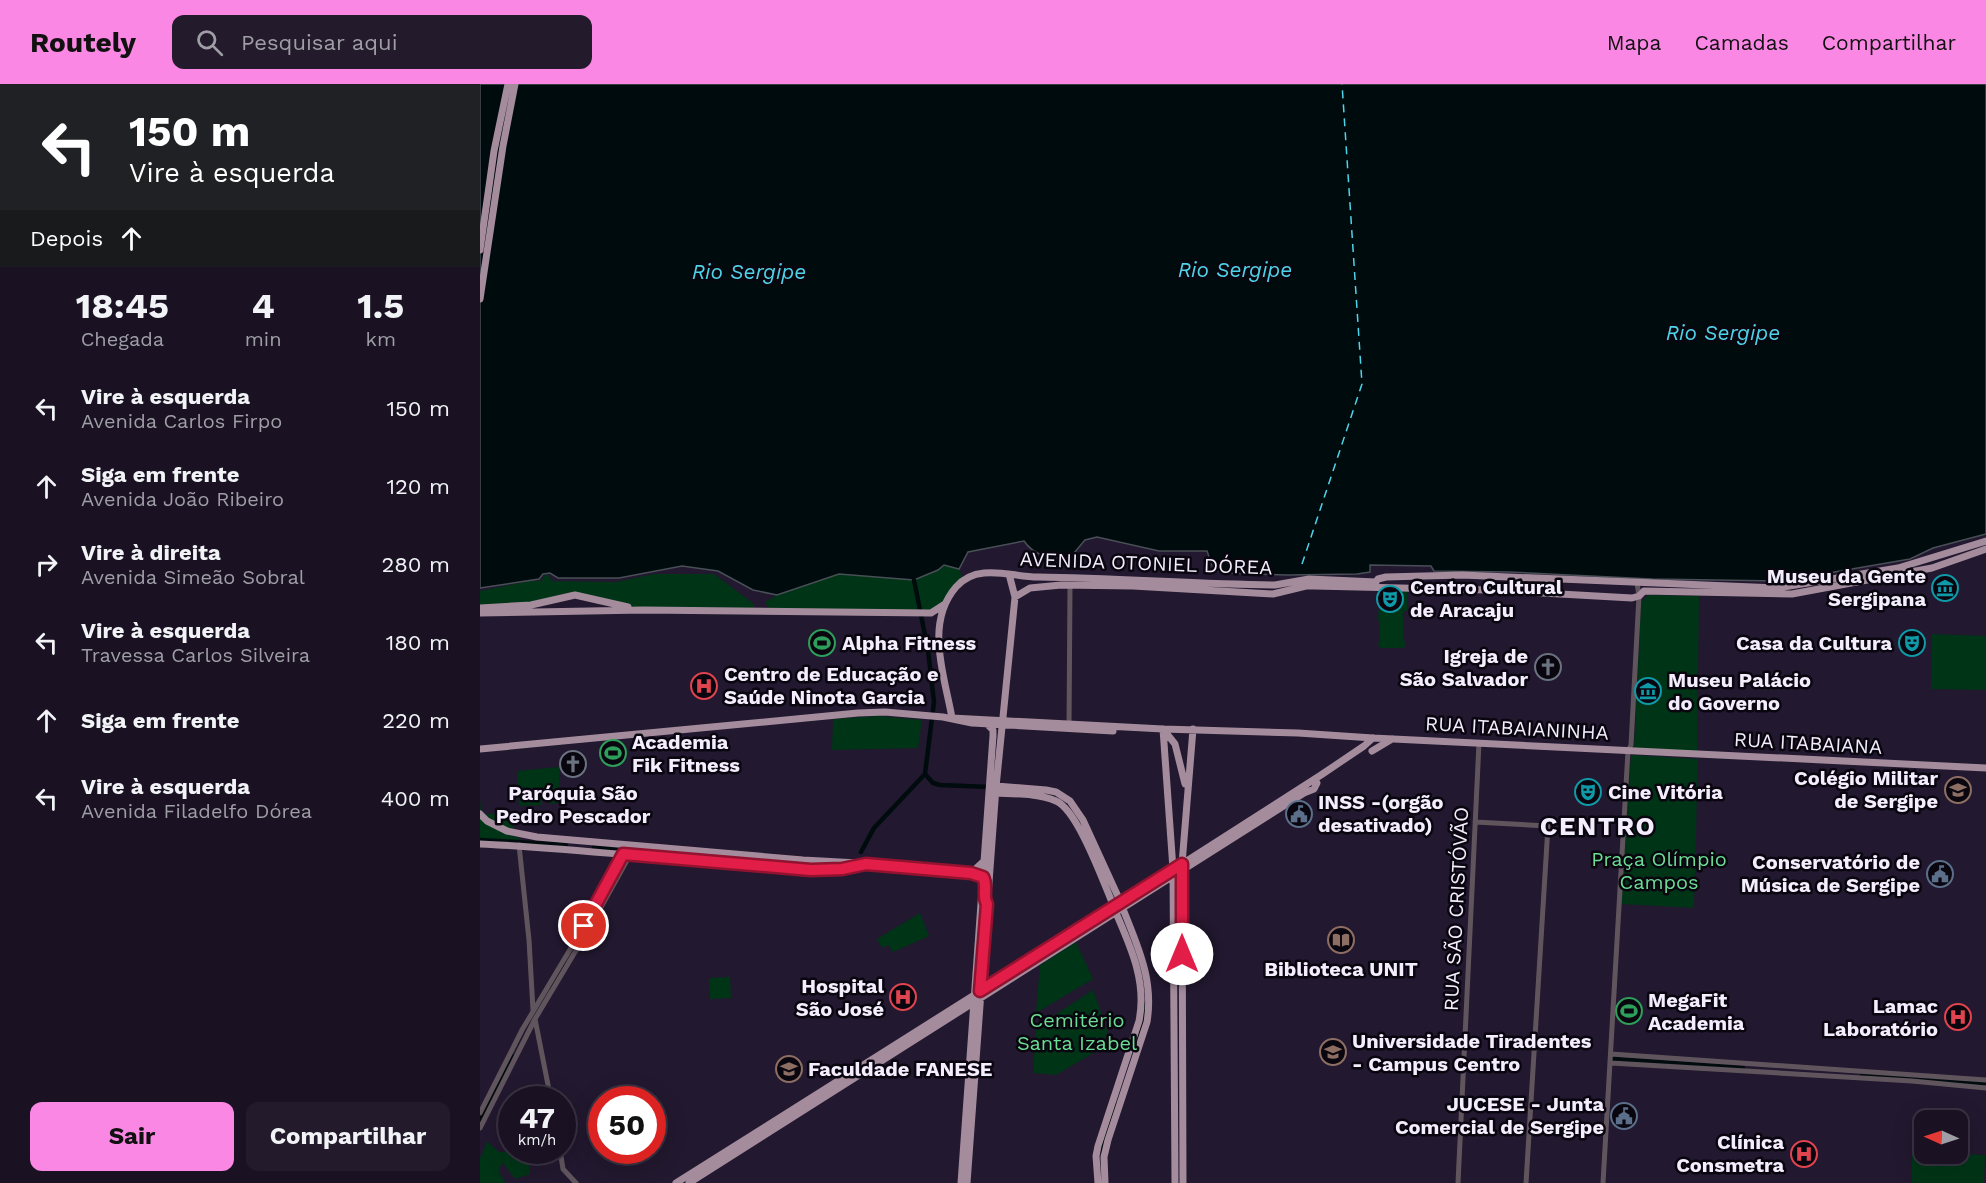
<!DOCTYPE html>
<html lang="pt">
<head>
<meta charset="utf-8">
<style>
	body { margin:0; font-family:"Work Sans",sans-serif; background:#231b2b; color:#f1f3f6; height:100vh; display:flex; flex-direction:column; font-size:22px; white-space:nowrap }
	* { box-sizing:border-box; margin:0 }
	p { font-size:20px; color:#9f9ea6 }
	.icon { flex:none; width:33px; height:33px; fill:none; stroke:currentColor; stroke-width:2; stroke-linecap:round; stroke-linejoin:round }
	.map { position:relative; flex:1; overflow:hidden }
	.panel { display:flex; flex-direction:column; background:#1a1223; width:480px }
	.panel>* { flex:none }
	.hud { background:#202124; color:#fff; overflow:hidden }
	.needle { width:39px; rotate:273deg }
	.fabs { position:absolute; left:1434px; top:1026px; display:grid; gap:12px }
	.fabs a { display:grid; place-items:center; width:54px; height:54px; border-radius:12px; background:#1a1223; box-shadow:0 6px 24px #0002,0 0 0 2px #383241; font-size:30px }
	.speed { position:absolute; left:18px; top:1002px; display:flex; gap:12px; font-size:30px; font-weight:700; text-align:center }
	.speed>* { display:grid; place-content:center; width:78px; height:78px; border-radius:50%; background:#1a1223; box-shadow:0 6px 24px #0002,0 0 0 2px #383241; line-height:1 }
	.speed small { font-size:15px; font-weight:400 }
	.speed .limit { border:9px solid #d22; background:#fff; color:#111 }
	.pin { position:absolute; display:grid; place-items:center; width:51px; height:51px; color:#fff; margin:-26px; border:3px solid #fff; border-radius:50%; box-shadow:0 2px 6px #0007 }
	.me { position:absolute; width:66px; margin:-33px; rotate:0deg; stroke-linejoin:round; filter:drop-shadow(0 0 4px #0008) }
	.turn { display:flex; align-items:center; gap:21px; height:126px; padding:0 30px; font-size:27px }
	.turn .icon { width:78px; height:78px; stroke-width:2.5 }
	.turn b { display:block; font-size:42px; line-height:51px }
	.then { display:flex; align-items:center; height:57px; padding:0 30px; background:#0003; gap:12px; font-size:22px }
	.eta { display:flex; justify-content:space-evenly; align-items:center; height:102px; text-align:center }
	.eta b { font-size:36px; font-weight:700; line-height:42px }
	.primary-button { display:flex; gap:12px; margin-top:auto; padding:12px 30px }
	.primary-button a { flex:1; height:69px; border-radius:12px; background:#fb87e5; color:#111; font-size:24px; font-weight:700; line-height:69px; text-align:center }
	.primary-button a+a { background:#231b2b; color:#f1f3f6 }
	ul { padding:0; list-style:none }
	li { display:flex; align-items:center; gap:18px; height:78px; padding:0 30px }
	li div { flex:1 }
	li b { display:block; font-size:22px }
	li em { font-style:normal }
	header { display:flex; align-items:center; gap:36px; box-sizing:border-box; height:84px; padding:0 30px; background:#fb87e5; color:#111 }
	header strong { font-size:28px }
	nav { display:flex; gap:33px; margin-inline-start:auto; font-size:21px }
	.search { width:420px; height:54px; background:#231b2b; display:flex; align-items:center; gap:15px; box-sizing:border-box; padding:0 21px; border-radius:12px; color:#9f9ea6; font-size:22px }
	main { display:flex; flex:1; min-height:0 }
	.map>svg:first-child { display:block }
</style>
</head>
<body>
<header>
<strong>Routely</strong>
<div class="search"><svg class="icon" aria-label="search" viewBox="0 0 24 24"><circle cx="10" cy="10" r="6"/><path d="M15 15l6 6"/></svg>Pesquisar aqui</div>
<nav><a>Mapa</a><a>Camadas</a><a>Compartilhar</a></nav>
</header>
<main>
<section class="panel">
<div class="hud">
<div class="turn"><svg class="icon" aria-label="left" viewBox="0 0 24 24"><path d="M17 20v-9H6M10 6l-5 5 5 5"/></svg><div><b>150 m</b>Vire à esquerda</div></div>
<div class="then">Depois<svg class="icon" aria-label="ahead" viewBox="0 0 24 24"><path d="M12 20V5M6 11l6-6 6 6"/></svg></div>
</div>
<div class="eta">
<div><b>18:45</b><p>Chegada</p></div>
<div><b>4</b><p>min</p></div>
<div><b>1.5</b><p>km</p></div>
</div>
<ul>
<li><svg class="icon" aria-label="left" viewBox="0 0 24 24"><path d="M17 20v-9H6M10 6l-5 5 5 5"/></svg><div><b>Vire à esquerda</b><p>Avenida Carlos Firpo</p></div><em>150 m</em></li>
<li><svg class="icon" aria-label="ahead" viewBox="0 0 24 24"><path d="M12 20V5M6 11l6-6 6 6"/></svg><div><b>Siga em frente</b><p>Avenida João Ribeiro</p></div><em>120 m</em></li>
<li><svg class="icon" aria-label="right" viewBox="0 0 24 24"><path d="M7 20v-9h11M14 6l5 5-5 5"/></svg><div><b>Vire à direita</b><p>Avenida Simeão Sobral</p></div><em>280 m</em></li>
<li><svg class="icon" aria-label="left" viewBox="0 0 24 24"><path d="M17 20v-9H6M10 6l-5 5 5 5"/></svg><div><b>Vire à esquerda</b><p>Travessa Carlos Silveira</p></div><em>180 m</em></li>
<li><svg class="icon" aria-label="ahead" viewBox="0 0 24 24"><path d="M12 20V5M6 11l6-6 6 6"/></svg><div><b>Siga em frente</b></div><em>220 m</em></li>
<li><svg class="icon" aria-label="left" viewBox="0 0 24 24"><path d="M17 20v-9H6M10 6l-5 5 5 5"/></svg><div><b>Vire à esquerda</b><p>Avenida Filadelfo Dórea</p></div><em>400 m</em></li>
</ul>
<div class="primary-button"><a>Sair</a><a>Compartilhar</a></div>
</section>
<div class="map">
<svg width="1506" height="1099" viewBox="0 0 1506 1099">
	<rect width="100%" height="100%" fill="#22182f"/>
	<!-- green -->
	<path fill="#003417" d="M464,481L479,485L484,496L455,529L291,527L285,518L297,511L359,490L434,496L458,486Z
		M174,490H234L274,520V524H149L95,509L77,511L63,518L0,521V507L51,497H61L65,491H69L72,497L136,498Z
		M900,505L927,506V527H923V556L926,559L924,564H901L897,560L900,559V539L898,536Z
		M1168,511L1219,512L1217,668L1154,665L1161,518Z
		M1452,550L1506,552V606L1451,605Z
		M399,632L442,636L438,664L352,666L353,635Z
		M1151,671L1218,675L1214,824L1141,820Z
		M79,683V719L69,720L68,709L62,710V721L39,722L37,687Z
		M0,713L1,726L5,730L35,729L36,730L32,752L40,754V757L0,756Z
		M440,829L449,852L413,868L408,861L402,864L397,855Z
		M596,858L613,895L556,929L560,881Z
		M250,893L251,914L230,915L229,894Z
		M613,906L628,948L620,965L576,991L553,989L556,943Z
		M6,1057L19,1068L55,1067L56,1073L48,1075L50,1090L35,1095L23,1079L19,1084L20,1090L26,1099H0V1074L6,1061Z
		M1432,1068L1505,1071L1504,1099H1432Z"/>
	<!-- water -->
	<path fill="#000b0e" stroke="#494f56" stroke-width="1.5" d="M0,0H1506V450L1453,464L1430,475L1302,497L1172,495L1029,488L954,487L951,482L890,481V488L877,490L808,491L741,489L733,484L727,467H679L617,453L605,456L589,475C571,474 555,473 544,457L488,468L479,485L464,481L458,486L434,496L359,490L297,511L273,506L238,487L202,482L139,494H78L70,489L63,490L59,495L0,504Z"/>
	<g fill="none" stroke-linecap="round" stroke-linejoin="round">
		<!-- canal -->
		<path stroke="#000b0e" stroke-width="4.5" d="M445,690L453,699L460,701L510,703
			M0,756L86,761
			M114,763L254,776
			M381,768L394,744L445,690L454,618L448,566L434,496
			M337,783L365,782
			M71,903L85,879
			M657,959L666,920
			M1134,975L1263,984
			M1382,991L1504,999
			M0,1037L32,972
			M620,1067L636,1021"/>
		<!-- ferry -->
		<path stroke="#4ed4e8" stroke-width="1.5" stroke-dasharray="8 6" stroke-linecap="butt" d="M822,480L882,300L862,0"/>
		<!-- minor -->
		<path stroke="#61555d" stroke-width="5" d="M589,644L590,502
			M995,738L1068,742L1046,1099
			M39,761L49,856L53,926
			M55,935L71,1016
			M1131,970L1506,996
			M1131,979L1432,997L1506,1004
			M0,1029L42,946L104,842L143,770
			M0,1044L55,935L110,843L150,771
			M80,1066L83,1085L96,1099
			M978,1099L999,659
			M1123,1099L1148,667L1151,661L1159,512L1157,499"/>
		<!-- major -->
		<path stroke="#a48c9d" stroke-width="7" d="M0,166L14,67L28,0
			M0,215L23,62L35,0
			M535,513L550,504L581,501L653,502L793,510L826,502H834L1007,506L1152,514L1159,512L1164,507L1312,510L1452,484L1506,465
			M0,524L51,521L95,511L148,523
			M0,529L163,526L451,529L465,520
			M472,634C465,593 444,540 476,503C483,495 493,490 504,489C522,487 540,493 558,493C637,494 716,500 795,501L829,495L896,498L898,495L906,493L982,491L1297,504L1418,484L1506,457
			M472,634L683,645L818,649L893,654L1506,684
			M683,645L693,785L695,1099
			M683,645L695,660L705,700
			M0,665L378,629L405,628L463,633L492,639L633,647
			M892,667L912,655
			M516,702L566,706L576,708L590,717L603,736L641,819
			M515,709C534,710 558,709 576,717C598,726 624,800 634,823
			M0,730L7,737L27,747L57,753L323,776L378,779L491,789L504,777
			M0,760C93,764 186,776 279,781C314,783 349,792 384,781
			M196,1099L702,780L841,691L884,662L893,654
			M209,1099L824,709L834,705L837,699L835,695
			M481,1099L513,652V646L507,640
			M487,1099L516,703L535,513L529,490
			M618,1099L616,1072L618,1062L659,937C667,898 651,864 636,829
			M625,1099L624,1073L628,1056L667,938C674,896 658,863 643,825
			M703,1099L702,780L713,645"/>
	</g>
	<g fill="none" stroke-linecap="round" stroke-linejoin="round">
		<defs>
			<path id="route" d="M104,842L143,770L331,786L362,785L386,780L491,789L503,793C508,802 502,812 507,820L500,907L702,780V870"/>
		</defs>
		<!-- route casing -->
		<use href="#route" stroke="#92132f" stroke-width="15"/>
		<!-- route -->
		<use href="#route" stroke="#e11d48" stroke-width="10"/>
	</g>
	<!-- icons -->
	<defs>
		<symbol id="museum-ring" viewBox="-11 -11 22 22"><circle r="9.5" fill="#0a060f" stroke="#0f9aa8" stroke-width="1.5"/><path d="M0-6L6-3V-2H-6V-3ZM-5-1h2V3h-2ZM-1-1h2V3h-2ZM3-1h2V3H3ZM-6 4H6V6H-6Z" fill="#0f9aa8"/></symbol>
		<symbol id="theatre-ring" viewBox="-11 -11 22 22"><circle r="9.5" fill="#0a060f" stroke="#0f9aa8" stroke-width="1.5"/><path d="M-5-5.5Q0-4 5-5.5V0Q5 5 0 6Q-5 5-5 0ZM-3.3-2.5H-1v1.5H-3.3ZM1-2.5H3.3v1.5H1ZM-2.8 1Q0 5.5 2.8 1Z" fill="#0f9aa8"/></symbol>
		<symbol id="stadium-ring" viewBox="-11 -11 22 22"><circle r="9.5" fill="#0a060f" stroke="#2e9e5b" stroke-width="1.5"/><path d="M0-5a6.5 5 0 1 0 0 10a6.5 5 0 1 0 0-10ZM-3.5-1.8h7v3.6h-7Z" fill="#2e9e5b"/></symbol>
		<symbol id="church-ring" viewBox="-11 -11 22 22"><circle r="9.5" fill="#0a060f" stroke="#6b7280" stroke-width="1.5"/><path d="M-1.2-6h2.4v3.5h3.3v2.4h-3.3V6h-2.4V-.1h-3.3v-2.4h3.3Z" fill="#6b7280"/></symbol>
		<symbol id="hospital-ring" viewBox="-11 -11 22 22"><circle r="9.5" fill="#0a060f" stroke="#e0444e" stroke-width="1.5"/><path d="M-5-5h3v3.5h4V-5h3V5h-3V1.5h-4V5h-3Z" fill="#e0444e"/></symbol>
		<symbol id="university-ring" viewBox="-11 -11 22 22"><circle r="9.5" fill="#0a060f" stroke="#8d6e63" stroke-width="1.5"/><path d="M0-5L7-2L0 1L-7-2ZM-4 1L0 2.5L4 1V4Q0 6-4 4Z" fill="#8d6e63"/></symbol>
		<symbol id="civic-ring" viewBox="-11 -11 22 22"><circle r="9.5" fill="#0a060f" stroke="#5c6f8a" stroke-width="1.5"/><path d="M-.6-6.5H3V-4.5H.6V-3L4-1V1h2V6H-6V1h2V-1L-.6-3ZM-1.2 2.5V6h2.4V2.5Z" fill="#5c6f8a"/></symbol>
		<symbol id="library-ring" viewBox="-11 -11 22 22"><circle r="9.5" fill="#0a060f" stroke="#8d6e63" stroke-width="1.5"/><path d="M-6-4Q-3-5.5-.7-3.5V5Q-3 3-6 4ZM6-4Q3-5.5 .7-3.5V5Q3 3 6 4Z" fill="#8d6e63"/></symbol>
	</defs>
	<g fill-rule="evenodd">
		<use href="#museum-ring" x="1450" y="489" width="30" height="30"/>
		<use href="#theatre-ring" x="895" y="500" width="30" height="30"/>
		<use href="#stadium-ring" x="327" y="544" width="30" height="30"/>
		<use href="#theatre-ring" x="1417" y="544" width="30" height="30"/>
		<use href="#church-ring" x="1053" y="568" width="30" height="30"/>
		<use href="#hospital-ring" x="209" y="587" width="30" height="30"/>
		<use href="#museum-ring" x="1153" y="592" width="30" height="30"/>
		<use href="#stadium-ring" x="118" y="654" width="30" height="30"/>
		<use href="#church-ring" x="78" y="665" width="30" height="30"/>
		<use href="#university-ring" x="1463" y="691" width="30" height="30"/>
		<use href="#theatre-ring" x="1093" y="693" width="30" height="30"/>
		<use href="#civic-ring" x="804" y="715" width="30" height="30"/>
		<use href="#civic-ring" x="1445" y="775" width="30" height="30"/>
		<use href="#library-ring" x="846" y="841" width="30" height="30"/>
		<use href="#hospital-ring" x="408" y="898" width="30" height="30"/>
		<use href="#stadium-ring" x="1134" y="912" width="30" height="30"/>
		<use href="#hospital-ring" x="1463" y="918" width="30" height="30"/>
		<use href="#university-ring" x="838" y="953" width="30" height="30"/>
		<use href="#university-ring" x="294" y="970" width="30" height="30"/>
		<use href="#civic-ring" x="1129" y="1017" width="30" height="30"/>
		<use href="#hospital-ring" x="1309" y="1055" width="30" height="30"/>
	</g>
	<g text-anchor="middle" dominant-baseline="central" stroke-width="5" stroke-linejoin="round" paint-order="stroke">
		<!-- street labels -->
		<g font-size="20" fill="#f4edfd" stroke="#0a060f">
			<text transform="translate(666 479) rotate(2)">AVENIDA OTONIEL DÓREA</text>
			<text transform="translate(1037 644) rotate(3)">RUA ITABAIANINHA</text>
			<text transform="translate(1328 659) rotate(3)">RUA ITABAIANA</text>
			<text transform="translate(976 825) rotate(-87)">RUA SÃO CRISTÓVÃO</text>
		</g>
		<!-- poi labels -->
		<g font-size="20" font-weight="bold" fill="#f4edfd" stroke="#0a060f" text-anchor="start">
			<text x="1446" y="492" text-anchor="end">Museu da Gente<tspan x="1446" dy="23">Sergipana</tspan></text>
			<text x="930" y="503">Centro Cultural<tspan x="930" dy="23">de Aracaju</tspan></text>
			<text x="362" y="559">Alpha Fitness</text>
			<text x="1412" y="559" text-anchor="end">Casa da Cultura</text>
			<text x="1048" y="572" text-anchor="end">Igreja de<tspan x="1048" dy="23">São Salvador</tspan></text>
			<text x="244" y="590">Centro de Educação e<tspan x="244" dy="23">Saúde Ninota Garcia</tspan></text>
			<text x="1188" y="596">Museu Palácio<tspan x="1188" dy="23">do Governo</tspan></text>
			<text x="152" y="658">Academia<tspan x="152" dy="23">Fik Fitness</tspan></text>
			<text x="1458" y="694" text-anchor="end">Colégio Militar<tspan x="1458" dy="23">de Sergipe</tspan></text>
			<text x="1128" y="708">Cine Vitória</text>
			<text x="93" y="709" text-anchor="middle">Paróquia São<tspan x="93" dy="23">Pedro Pescador</tspan></text>
			<text x="838" y="718">INSS -(orgão<tspan x="838" dy="23">desativado)</tspan></text>
			<text x="1440" y="778" text-anchor="end">Conservatório de<tspan x="1440" dy="23">Música de Sergipe</tspan></text>
			<text x="861" y="885" text-anchor="middle">Biblioteca UNIT</text>
			<text x="404" y="902" text-anchor="end">Hospital<tspan x="404" dy="23">São José</tspan></text>
			<text x="1168" y="916">MegaFit<tspan x="1168" dy="23">Academia</tspan></text>
			<text x="1458" y="922" text-anchor="end">Lamac<tspan x="1458" dy="23">Laboratório</tspan></text>
			<text x="872" y="957">Universidade Tiradentes<tspan x="872" dy="23">- Campus Centro</tspan></text>
			<text x="328" y="985">Faculdade FANESE</text>
			<text x="1124" y="1020" text-anchor="end">JUCESE - Junta<tspan x="1124" dy="23">Comercial de Sergipe</tspan></text>
			<text x="1304" y="1058" text-anchor="end">Clínica<tspan x="1304" dy="23">Consmetra</tspan></text>
		</g>
		<!-- park labels -->
		<g font-size="20" fill="#6bdd95" stroke="#0a060f">
			<text x="1179" y="775">Praça Olímpio<tspan x="1179" dy="23">Campos</tspan></text>
			<text x="597" y="936">Cemitério<tspan x="597" dy="23">Santa Izabel</tspan></text>
		</g>
		<!-- water labels -->
		<g font-size="21" font-style="italic" fill="#4ed4e8" stroke="#0a060f">
			<text x="755" y="185">Rio Sergipe</text>
			<text x="269" y="187">Rio Sergipe</text>
			<text x="1243" y="248">Rio Sergipe</text>
		</g>
		<!-- district labels -->
		<g font-size="26" font-weight="bold" letter-spacing="1.5" fill="#f4edfd" stroke="#0a060f">
			<text x="1118" y="742">CENTRO</text>
		</g>
	</g>
</svg>
<div class="fabs">
<a><svg class="needle" viewBox="-14 -14 28 28"><path d="M0-13l5 13h-10z" fill="#e53935"/><path d="M0 13l5-13h-10z" fill="#9f9ea6"/></svg></a>
</div>
<div class="speed"><div>47<small>km/h</small></div><div class="limit">50</div></div>
<div class="pin" style="left:104px;top:842px;background:#d93025"><svg class="icon" aria-label="arrive" viewBox="0 0 24 24"><path d="M6 21V4h12l-3 4 3 4H6"/></svg></div>
<svg class="me" style="left:702px;top:870px" viewBox="-20 -20 40 40"><circle r="19" fill="#fff"/><path d="M0-13L10 11 0 6-10 11z" fill="#e11d48"/></svg>
</div>
</main>
</body>
</html>
